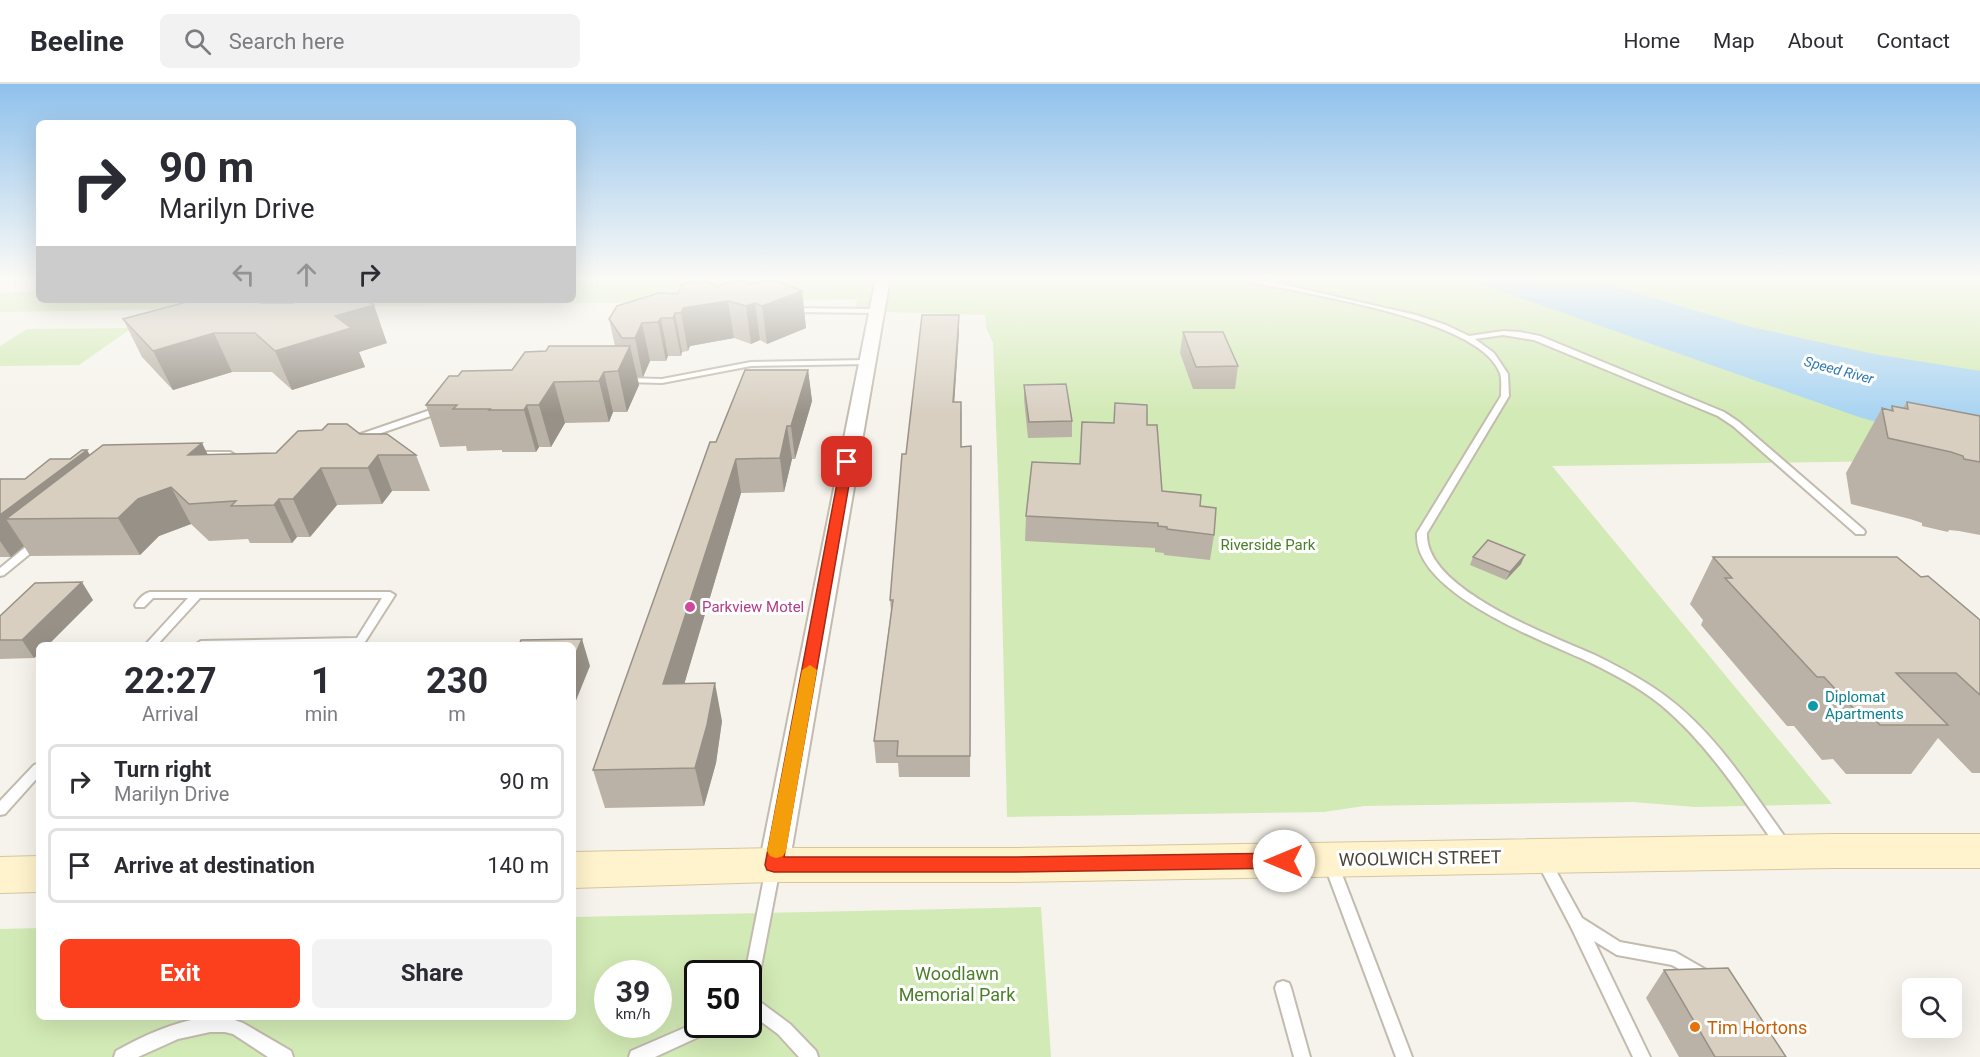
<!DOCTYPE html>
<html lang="en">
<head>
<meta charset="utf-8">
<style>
	body { margin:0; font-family:Roboto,sans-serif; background:#f2f2f3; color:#2b2b33; height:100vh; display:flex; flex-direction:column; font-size:22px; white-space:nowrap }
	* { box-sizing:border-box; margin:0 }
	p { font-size:20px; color:#7c7c81 }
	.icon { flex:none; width:33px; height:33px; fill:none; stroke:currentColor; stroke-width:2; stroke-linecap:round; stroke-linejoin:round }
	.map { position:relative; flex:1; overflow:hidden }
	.panel { position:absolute; left:36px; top:558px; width:540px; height:378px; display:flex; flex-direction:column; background:#fff; border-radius:9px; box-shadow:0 6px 24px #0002 }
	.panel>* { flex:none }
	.banner { position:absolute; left:36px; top:36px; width:540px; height:183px; border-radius:9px; box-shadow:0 6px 24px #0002; background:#fff; color:#2b2b33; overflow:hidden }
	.controls { position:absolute; left:1902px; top:894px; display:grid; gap:12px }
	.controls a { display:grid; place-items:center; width:60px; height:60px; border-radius:9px; background:#fff; box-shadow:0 6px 24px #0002; font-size:30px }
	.speed { position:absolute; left:594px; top:876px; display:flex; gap:12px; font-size:30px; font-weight:700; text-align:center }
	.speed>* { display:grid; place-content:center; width:78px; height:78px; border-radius:50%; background:#fff; box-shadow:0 6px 24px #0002; line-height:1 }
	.speed small { font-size:15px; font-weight:400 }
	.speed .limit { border:3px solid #111; border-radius:9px; background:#fff; color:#111 }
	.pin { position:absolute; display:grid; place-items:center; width:51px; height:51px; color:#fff; margin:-26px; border-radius:12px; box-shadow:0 3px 9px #0006 }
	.me { position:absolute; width:66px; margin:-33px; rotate:270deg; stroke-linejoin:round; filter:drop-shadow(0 0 4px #0008) }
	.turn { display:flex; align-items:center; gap:21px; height:126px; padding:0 24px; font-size:27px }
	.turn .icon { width:78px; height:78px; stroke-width:2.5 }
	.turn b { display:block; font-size:42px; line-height:51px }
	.lanes { display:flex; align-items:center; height:57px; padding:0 24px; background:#0003; justify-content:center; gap:30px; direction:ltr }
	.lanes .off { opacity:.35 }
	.eta { display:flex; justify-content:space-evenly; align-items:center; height:102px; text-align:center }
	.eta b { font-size:36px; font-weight:700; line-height:42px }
	.button { display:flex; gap:12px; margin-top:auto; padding:12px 24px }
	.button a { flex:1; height:69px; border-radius:9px; background:#fc3f1d; color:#fff; font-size:24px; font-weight:700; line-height:69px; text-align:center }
	.button a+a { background:#f2f2f3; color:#2b2b33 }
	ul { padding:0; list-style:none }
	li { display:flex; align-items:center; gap:18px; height:75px; margin:0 12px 9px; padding:0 12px; border:3px solid #e1e1e2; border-radius:9px }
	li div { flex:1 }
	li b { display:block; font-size:22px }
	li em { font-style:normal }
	header { display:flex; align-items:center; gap:36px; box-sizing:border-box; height:84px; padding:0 30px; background:#fff; border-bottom:2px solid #e1e1e2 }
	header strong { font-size:28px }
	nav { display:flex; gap:33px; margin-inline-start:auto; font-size:21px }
	.search { width:420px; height:54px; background:#f2f2f3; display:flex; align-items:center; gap:15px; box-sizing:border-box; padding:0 21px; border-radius:9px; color:#7c7c81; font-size:22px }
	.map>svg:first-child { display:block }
</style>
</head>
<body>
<header>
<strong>Beeline</strong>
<div class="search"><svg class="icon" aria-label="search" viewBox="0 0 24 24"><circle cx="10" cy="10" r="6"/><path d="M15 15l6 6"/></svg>Search here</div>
<nav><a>Home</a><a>Map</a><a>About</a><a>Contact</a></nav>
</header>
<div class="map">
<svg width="1980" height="973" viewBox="0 0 1980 973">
	<rect width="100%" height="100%" fill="#f6f3ec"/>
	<!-- green -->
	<path fill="#d2eab5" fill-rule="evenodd" d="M573,194H1980V384L1959,376L1552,382L1832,720L1695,723L1633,718L1364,722L1324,728L1007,733L1001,473L993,259L986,244L985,231L856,227L857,215L0,228V209L39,207V216H573Z
		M132,244L79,281L0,282V262L27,245Z
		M1041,823L1051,973H0V845L39,844V933H573V833ZM608,890H658V940H608ZM698,890H748V940H698Z"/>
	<!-- water -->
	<path fill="#a9d4f2" d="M1464,194H1586L1751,243L1874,270L1980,287V370L1856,332Z"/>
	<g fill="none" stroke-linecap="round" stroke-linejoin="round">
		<defs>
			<path id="lane" d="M1244,194H1255L1416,231L1446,241L1469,252L1503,247L1520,248L1540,252L1724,328L1739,338L1864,446L1865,448L1864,450H1856L1733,342L1718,332L1534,256L1503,251L1475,255L1494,269L1508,290L1509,312L1427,449C1424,506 1553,552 1597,572C1621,584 1646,597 1668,614C1717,651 1752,708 1788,757L1790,761L1788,765L1783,767L1778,765C1743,715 1708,660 1661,621C1639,603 1612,589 1587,577C1542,556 1413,509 1417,449L1501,312C1501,305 1502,295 1500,289C1482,239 1336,216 1288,205C1274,202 1255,201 1244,194Z
				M787,224L876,225L880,227L876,229L790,228L786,226Z
				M866,276H869V280L751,282L662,299L625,298L621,296L625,294L662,295L751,278Z
				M442,322L445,323V327L361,356L358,357L354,354L355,352Z
				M195,368H230L235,371L230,374L192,373L190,371L192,369Z
				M38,455L43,458L42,460L4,491L0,492V484L34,456Z
				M150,508H390L395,511L363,561H195L201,557L357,554L382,514H200L157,561H145L188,514H153L144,523H136L135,521C138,516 144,509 150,508Z
				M39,679V692L5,730L0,731V717L34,681Z
				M1544,772L1549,774L1582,834L1620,858L1675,868L1710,888L1712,893L1710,898L1704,900L1672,881L1617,871L1594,857L1650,973H1633L1571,843L1537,778L1539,774Z
				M1331,774L1336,776L1338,780L1412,973H1396L1324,780L1326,776Z
				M773,778L778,780L780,784L755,914L790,940L816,967L818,973H799L778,950L748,928V890H745L766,784L768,780Z
				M1283,897L1289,899L1291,904L1310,973H1294L1275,904L1277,899Z
				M206,933H226L243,939L291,967L293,973H268L233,950L225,948H210L178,955L138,973H114L116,967C144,951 174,938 206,933Z
				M698,938V940H718L716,945L655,973H629L631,967Z"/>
			<path id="street" d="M876,194H890L789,781L785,790L774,793L763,790L759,781Z"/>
			<path id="secondary" d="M1832,750H1980V784H1832L1015,798H774L573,804V768L774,764H1015Z
				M39,772V808L0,809V773Z"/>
		</defs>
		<!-- lane casing -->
		<use href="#lane" stroke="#c2bbae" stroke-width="4"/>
		<!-- street casing -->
		<use href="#street" stroke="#c2bbae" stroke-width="4"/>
		<!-- secondary casing -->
		<use href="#secondary" stroke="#d6c79b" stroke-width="2"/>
		<!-- lane -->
		<use href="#lane" fill="#fff" fill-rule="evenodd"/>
		<!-- street -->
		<use href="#street" fill="#fff" fill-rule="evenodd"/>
		<!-- secondary -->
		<use href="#secondary" fill="#fff3cd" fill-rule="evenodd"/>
	</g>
	<!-- wall -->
	<path fill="#bab2a6" d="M751,201L802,207L806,244L767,260L760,256L751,260L734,254L690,262L688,267L682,268L681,272H668L666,277H650L643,293H637L639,301L627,328H613L609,338L565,339L551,363H539L536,368H502V366L467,367L466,362L440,363L426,321L458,292L512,286L546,267L615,262L609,235L678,210L717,203Z
		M261,219L387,259L359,268L365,283L292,306L272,288H232L173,306L142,273L123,235Z
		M959,248L954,318L961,363L971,362L970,693H899L898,679H876L874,657L891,527L890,516Z
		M1183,248L1238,282L1235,305H1193L1180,269Z
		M808,286L812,317L795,375H792L784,408L741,409L684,600L722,637L716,679L704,722L605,724L593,686L716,358Z
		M1024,301L1072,337V353L1028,354L1024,316Z
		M1907,318L1980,332V451L1959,447L1949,446L1948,448L1922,442V439L1910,435L1851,420L1846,389L1882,324L1890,326L1892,322L1903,324Z
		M1147,341L1162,407L1200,422L1214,451L1210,476L1164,471V469L1155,468V464L1025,457L1026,432L1080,380Z
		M276,369L416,371L430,407H392L382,420L337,421L310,453H297L292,459H250L248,455L209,457L191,440L159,452L140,471L30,472L24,462L11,473H0V395H25L70,375L90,371H208Z
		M1473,473L1521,480L1506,496L1470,481Z
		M1713,473L1921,493L1980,536V689H1972L1938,654L1911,690H1846L1833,675L1822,676L1794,642H1787L1701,541L1703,536L1690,520Z
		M93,516L48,561H39V570L34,574L0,575V532Z
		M1664,886L1786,973H1679L1646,914Z"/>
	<!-- shaded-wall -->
	<path fill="#979187" d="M802,207L806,244L767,260L762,222Z
		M728,217L734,254L690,262L688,267L681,229L683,224Z
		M755,219L760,256L751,260L746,222Z
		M374,221L387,259L359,268L365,283L292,306L275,267L335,232Z
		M675,229L682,268L681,272L673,234Z
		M959,231V248L953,336V318Z
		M661,234L668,272L666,277L658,238Z
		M642,239L650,277L643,293L635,254Z
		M214,249L232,288L173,306L153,267Z
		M630,262L639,301L627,328L618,287Z
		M808,286L812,317L795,375L791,342Z
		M604,288L613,328L609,338L599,297Z
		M554,298L565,339L551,363L539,321Z
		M527,321L539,363L536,368L524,326Z
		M787,342L792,375L784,408L780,374Z
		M202,359L220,395L188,371Z
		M87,366L105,397L6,435L24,462L11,473L0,457V431Z
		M378,371L392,407L382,420L368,384Z
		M736,375L741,409L673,638L663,600Z
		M321,384L337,421L310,453L293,415Z
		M171,403L191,440L159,452L140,471L118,434L138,415Z
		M279,415L297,453L292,459L274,421Z
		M1525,471L1521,480L1506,496L1510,488Z
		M82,498L93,516L48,561H39V570L34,574L22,556Z
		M582,555L590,582L573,624V576Z
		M715,599L722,637L716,679L704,722L695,684Z"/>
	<!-- building -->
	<path fill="#d8cfc1" stroke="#979187" stroke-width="1.5" d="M706,197L717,203L731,197H745L751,201L762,197H776L802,207L762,222L755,219L746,222L728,217L683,224L681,229H675L673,234H661L658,238L642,239L635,254H622L609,235L617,222L659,209L678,210L681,201L690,198Z
		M194,216H257L261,219H293L303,216H366L374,221L335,232L351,244L275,267L255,249H214L153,267L123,235Z
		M922,231H959L953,318H961V363L971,362L970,672H897L898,657H874L893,516H890L902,370H906Z
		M1183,248H1223L1238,282L1196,283Z
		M549,262H630L618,287L604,288L599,297L554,298L539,321H527L524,326H489L490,325H453L457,321H426L449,292H458L462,287L512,286L525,268L546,267Z
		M745,286H808L791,342H787L780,374L736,375L663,600L715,599L707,641L695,684L593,686L710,358H716Z
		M1066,300L1072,337L1029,338L1024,301Z
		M1907,318L1980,332V378L1964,375L1963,372L1951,368L1888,354L1882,324L1893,327L1892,322L1908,325Z
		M1115,319L1147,321V341H1157L1162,407L1201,411L1200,422L1216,424L1214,451L1167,445V443L1158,442V439L1026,432L1032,378L1080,380L1082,338L1114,339Z
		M328,340H347L360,350H387L416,371H378L368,384H321L293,415H279L274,421L231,422L236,417L189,420L171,403L138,415L118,434L6,435L103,361L202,359L188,371L276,369L298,347L322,346Z
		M82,366H87L0,431V395H25L50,375H70Z
		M1488,456L1525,471L1510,488L1473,473Z
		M1713,473H1897L1921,493L1928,492L1980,536V611L1956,589H1896L1948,641H1880L1866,626H1855L1824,593H1817L1725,494H1732Z
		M82,498L22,556H0V532L35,499Z
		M582,555L573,576V561H519L521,556Z
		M1728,884L1786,973H1715L1664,886Z"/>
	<!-- sky -->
	<linearGradient id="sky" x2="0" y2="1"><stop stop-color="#8fc1ec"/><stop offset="0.59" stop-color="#fbfaf6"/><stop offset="1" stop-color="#fbfaf6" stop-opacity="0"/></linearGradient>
	<rect width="1980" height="330" fill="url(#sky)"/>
	<!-- route -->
	<path fill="#fc3f1d" stroke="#a42913" stroke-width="1.5" d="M847,375L853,378L784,773H1015L1284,769L1290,771L1293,777L1290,782L1284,784L1015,788H774L767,786L765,781L841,378Z"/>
	<!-- slow -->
	<path fill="#f59e0b" d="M810,581L817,586L786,767L783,772L776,774L770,772L767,767L802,586Z"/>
	<!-- markers -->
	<circle fill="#d1479c" stroke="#fff" stroke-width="2" cx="690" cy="523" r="6"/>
	<circle fill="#0f9aa8" stroke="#fff" stroke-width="2" cx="1813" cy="622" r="6"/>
	<circle fill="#e8710a" stroke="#fff" stroke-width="2" cx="1695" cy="943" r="6"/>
	<g text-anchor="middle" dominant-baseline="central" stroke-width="6" stroke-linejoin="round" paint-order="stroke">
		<!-- far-water labels -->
		<g font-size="14" font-style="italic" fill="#2e7ab2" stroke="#fff">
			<text transform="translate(1839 286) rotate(15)">Speed River</text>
		</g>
		<!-- park labels -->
		<g font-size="15" fill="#4a7f2a" stroke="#fff">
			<text x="1268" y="461">Riverside Park</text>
		</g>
		<!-- hotel labels -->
		<g font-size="15" fill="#b23c85" stroke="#fff" text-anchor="start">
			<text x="702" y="523">Parkview Motel</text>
		</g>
		<!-- culture labels -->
		<g font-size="15" fill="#0d838f" stroke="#fff" text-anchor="start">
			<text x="1825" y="613">Diplomat<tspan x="1825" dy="17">Apartments</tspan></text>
		</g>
		<!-- near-street labels -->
		<g font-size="18" fill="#4b4439" stroke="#fff">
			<text transform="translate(1420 774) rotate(-1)">WOOLWICH STREET</text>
		</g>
		<!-- near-park labels -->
		<g font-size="18" fill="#4a7f2a" stroke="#fff">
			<text x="957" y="889">Woodlawn<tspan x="957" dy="21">Memorial Park</tspan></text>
		</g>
		<!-- near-food labels -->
		<g font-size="18" fill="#c56008" stroke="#fff" text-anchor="start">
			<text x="1707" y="943">Tim Hortons</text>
		</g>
	</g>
</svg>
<div class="controls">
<a><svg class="icon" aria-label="search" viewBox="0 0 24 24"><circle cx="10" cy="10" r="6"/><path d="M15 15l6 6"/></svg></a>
</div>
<div class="speed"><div>39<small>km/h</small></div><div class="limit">50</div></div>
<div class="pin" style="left:847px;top:378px;background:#d93025"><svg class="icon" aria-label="arrive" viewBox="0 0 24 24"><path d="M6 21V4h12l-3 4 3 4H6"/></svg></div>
<svg class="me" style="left:1284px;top:777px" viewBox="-20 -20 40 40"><circle r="19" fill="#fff"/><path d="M0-13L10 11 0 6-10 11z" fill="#fc3f1d"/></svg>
<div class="banner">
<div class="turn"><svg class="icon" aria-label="right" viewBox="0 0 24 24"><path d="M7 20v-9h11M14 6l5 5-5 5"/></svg><div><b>90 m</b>Marilyn Drive</div></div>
<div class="lanes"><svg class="icon off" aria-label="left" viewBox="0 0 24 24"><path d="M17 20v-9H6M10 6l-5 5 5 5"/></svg><svg class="icon off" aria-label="ahead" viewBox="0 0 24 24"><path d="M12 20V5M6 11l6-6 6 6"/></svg><svg class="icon" aria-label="right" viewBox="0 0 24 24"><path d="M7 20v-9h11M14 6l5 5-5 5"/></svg></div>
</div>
<section class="panel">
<div class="eta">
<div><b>22:27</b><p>Arrival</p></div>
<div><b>1</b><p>min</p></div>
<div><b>230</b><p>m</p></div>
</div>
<ul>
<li><svg class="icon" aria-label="right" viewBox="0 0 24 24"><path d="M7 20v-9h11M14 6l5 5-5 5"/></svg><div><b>Turn right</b><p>Marilyn Drive</p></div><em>90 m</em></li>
<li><svg class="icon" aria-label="arrive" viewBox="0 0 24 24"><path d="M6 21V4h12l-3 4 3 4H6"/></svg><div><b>Arrive at destination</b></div><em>140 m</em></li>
</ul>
<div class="button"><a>Exit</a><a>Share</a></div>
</section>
</div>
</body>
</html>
